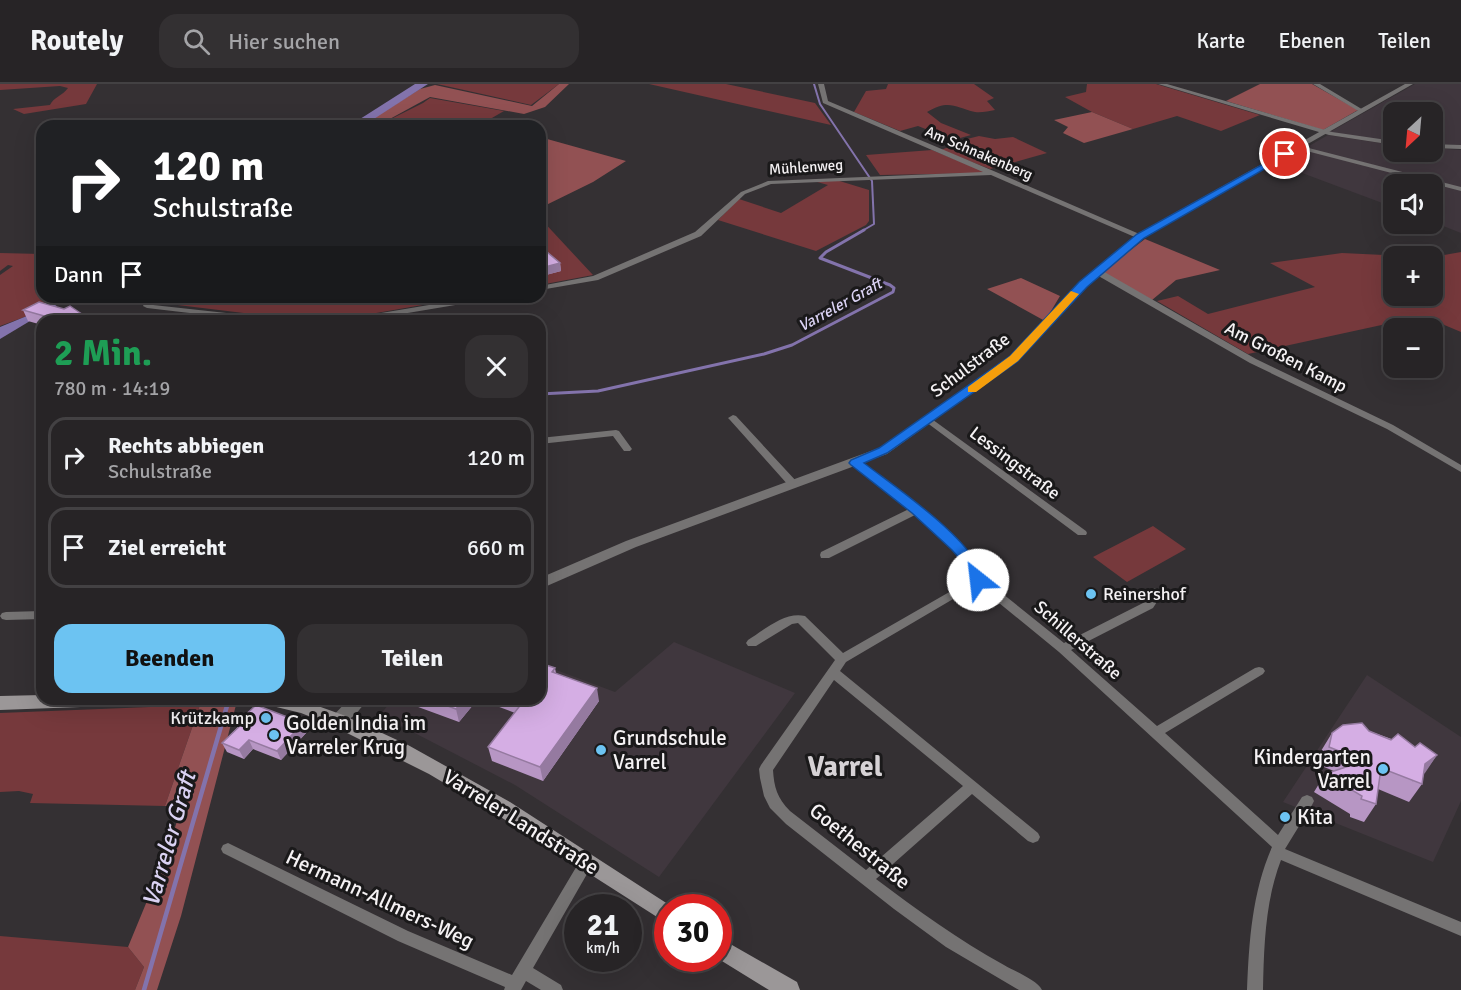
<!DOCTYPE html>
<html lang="de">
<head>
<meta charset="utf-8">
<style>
	body { margin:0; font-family:Signika,sans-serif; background:#333032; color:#f1f3f6; height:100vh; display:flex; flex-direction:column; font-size:22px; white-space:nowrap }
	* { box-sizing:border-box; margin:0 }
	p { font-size:20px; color:#a4a4a7 }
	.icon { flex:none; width:33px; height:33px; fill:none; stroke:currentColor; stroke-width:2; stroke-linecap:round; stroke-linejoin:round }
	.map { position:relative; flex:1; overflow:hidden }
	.drawer { position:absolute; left:36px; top:231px; width:510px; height:390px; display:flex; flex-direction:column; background:#272426; border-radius:18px; box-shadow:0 6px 24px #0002,0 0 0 2px #434143 }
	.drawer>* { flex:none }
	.hud { position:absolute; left:36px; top:36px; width:510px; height:183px; border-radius:18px; box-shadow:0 6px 24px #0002,0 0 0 2px #434143; background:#202124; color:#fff; overflow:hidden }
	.needle { width:39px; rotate:206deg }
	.controls { position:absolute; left:1383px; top:18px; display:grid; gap:12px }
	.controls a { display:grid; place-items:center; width:60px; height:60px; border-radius:12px; background:#272426; box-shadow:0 6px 24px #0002,0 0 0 2px #434143; font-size:30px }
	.speed { position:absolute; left:564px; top:810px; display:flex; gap:12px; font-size:30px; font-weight:700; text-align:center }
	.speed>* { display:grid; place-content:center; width:78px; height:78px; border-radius:50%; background:#272426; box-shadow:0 6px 24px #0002,0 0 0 2px #434143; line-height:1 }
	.speed small { font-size:15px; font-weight:400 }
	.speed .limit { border:9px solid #d22; background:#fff; color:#111 }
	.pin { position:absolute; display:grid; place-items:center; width:51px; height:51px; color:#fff; margin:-26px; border:3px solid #fff; border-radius:50%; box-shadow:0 2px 6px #0007 }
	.me { position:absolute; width:66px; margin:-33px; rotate:331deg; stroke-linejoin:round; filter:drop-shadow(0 0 4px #0008) }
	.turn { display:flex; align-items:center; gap:21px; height:126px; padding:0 18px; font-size:27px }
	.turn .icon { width:78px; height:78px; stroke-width:2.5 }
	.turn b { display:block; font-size:42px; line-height:51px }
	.then { display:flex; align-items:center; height:57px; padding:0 18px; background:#0003; gap:12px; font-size:22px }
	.round { display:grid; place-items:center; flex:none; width:63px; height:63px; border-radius:18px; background:#333032 }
	.head { display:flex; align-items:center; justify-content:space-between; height:102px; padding:0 18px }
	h1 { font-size:36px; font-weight:700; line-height:45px; color:#1e9e55 }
	.primary-button { display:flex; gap:12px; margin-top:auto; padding:12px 18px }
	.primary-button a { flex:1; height:69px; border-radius:18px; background:#6cc3f2; color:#111; font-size:24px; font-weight:700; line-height:69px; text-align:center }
	.primary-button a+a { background:#333032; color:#f1f3f6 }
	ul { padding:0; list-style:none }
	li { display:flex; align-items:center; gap:18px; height:81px; margin:0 12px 9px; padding:0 6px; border:3px solid #434143; border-radius:18px }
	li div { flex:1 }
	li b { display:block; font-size:22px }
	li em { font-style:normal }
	header { display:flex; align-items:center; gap:36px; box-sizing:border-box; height:84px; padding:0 30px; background:#272426; border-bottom:2px solid #434143 }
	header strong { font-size:28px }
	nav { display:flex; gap:33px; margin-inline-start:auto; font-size:21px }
	.search { width:420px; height:54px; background:#333032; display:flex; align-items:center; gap:15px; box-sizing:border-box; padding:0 21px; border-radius:18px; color:#a4a4a7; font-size:22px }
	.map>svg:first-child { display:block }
</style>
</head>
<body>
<header>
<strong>Routely</strong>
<div class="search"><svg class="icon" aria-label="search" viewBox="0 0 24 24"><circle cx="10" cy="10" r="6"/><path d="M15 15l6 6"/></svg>Hier suchen</div>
<nav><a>Karte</a><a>Ebenen</a><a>Teilen</a></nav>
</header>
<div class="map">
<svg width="1461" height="906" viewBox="0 0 1461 906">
	<rect width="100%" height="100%" fill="#343033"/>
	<!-- built -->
	<path fill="#40373e" d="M1415,0H1461V61L1433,60L1432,28H1394L1393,58L1330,48Z
		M1328,51L1393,61L1394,68H1432L1433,64L1461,66V149L1433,138L1432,100H1394L1393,123L1278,80Z
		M674,558L795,609L659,793L515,701L380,631L393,615H540V580L615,608Z
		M1367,591L1461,653V717L1433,778L1283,718Z"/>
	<!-- green -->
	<path fill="#76393c" d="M0,0H97L86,20L24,30L13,25L50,21C54,13 62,12 68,4L60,2L0,6Z
		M437,0H559L531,21Z
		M649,0H726L815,19L831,41Z
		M888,0H974L994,14L987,17L995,26C989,27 981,29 975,28C955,23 949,15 927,28L941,39L971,51L953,56L918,42L900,47L854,28L866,7L886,5Z
		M1087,0H1156L1260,31L1221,47L1177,32L1133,45L1092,28L1065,13L1086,8Z
		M430,14L504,27L478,42H377L423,19Z
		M979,52L995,55L1013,53L1047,69L990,85L941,66L951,62L947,60Z
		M932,66L988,89L880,91L866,71Z
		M833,95L869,106V137L866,141L816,167L718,136L739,115L781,129L828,101L810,96Z
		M540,134L593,191L540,201Z
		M1461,168V248L1423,232L1248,270L1157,217L1178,212L1208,230L1315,203L1270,179L1342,169L1405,172H1394V212H1432L1433,173Z
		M0,169L42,170V213H54L44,219L38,228L0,242V191L13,182L8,181L0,187Z
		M170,213H469L330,237L300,236L161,219Z
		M1153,442L1186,465L1127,498L1093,473Z
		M200,621L165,722L30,719L33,710L19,707L0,708V629Z
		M0,852L128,863L144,883L135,906H0Z"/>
	<!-- forest -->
	<path fill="#925153" d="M559,0H569L545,23L524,30L430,13L377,42H361L420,5L435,1L532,22Z
		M1260,0H1312L1358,26L1323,46L1226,17Z
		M1092,28L1133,45L1084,59L1063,49L1068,43L1054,36Z
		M540,53L626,77L593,98L540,124Z
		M1145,155L1220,186L1176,196L1152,216L1102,188Z
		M1021,194L1060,212L1045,237L987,205Z
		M200,621H236L181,832L157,906H135L144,883L128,863L166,771L182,722H165Z"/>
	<!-- water -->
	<path fill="#8373ac" d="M56,213H70L0,255V243L39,227L45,219Z"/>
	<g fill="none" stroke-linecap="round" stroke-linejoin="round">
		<!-- stream-far2 -->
		<path stroke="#8373ac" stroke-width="2" d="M814,0L820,20L872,97L874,140L862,147"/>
		<!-- stream-far1 -->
		<path stroke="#8373ac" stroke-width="3" d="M540,310L598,307L764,270L792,261L893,208L894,204L890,201L820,174L826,168L864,146"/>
		<!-- stream -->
		<path stroke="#8373ac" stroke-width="4.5" d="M144,906L229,615"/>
		<!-- river -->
		<path fill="#8373ac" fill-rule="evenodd" d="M415,0H428L363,42H349Z"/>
		<!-- minor -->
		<path fill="#757373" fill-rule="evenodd" d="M818,0H824L828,17L996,88L1144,152L1137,154L991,91L771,100L745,110L701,152L598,196L540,206V202L593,192L695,148L741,108L768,97L983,88L823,19Z
			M1158,0H1167L1332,48L1394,57V61L1329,51Z
			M1313,0H1320L1365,27L1360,28Z
			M1432,60L1461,61V65L1432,64Z
			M1297,61L1461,103V107L1295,64L1294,63Z
			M1095,186H1101L1256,275L1393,341L1461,381V388L1387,345L1250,279L1095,190Z
			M477,213H495L491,215L360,237H341L345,235Z
			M144,220L281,235L285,237H259L147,224L143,222Z
			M733,331L736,332L797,398L798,400L797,402H789L730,336L728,334Z
			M929,333L1086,447L1087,449L1086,451H1078L926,338L924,336Z
			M616,346L619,347L632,365L630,367H624L613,352L540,360V354Z
			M855,376L858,377L920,424L961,460L978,479L983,494L1064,559L1145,518L1154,504H1162L1164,507L1153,524L1071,566L1157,642L1255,584L1259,583L1263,584L1265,587L1263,590L1165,649L1278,751L1302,713L1307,711L1312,713L1314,717L1312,721L1285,765L1461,838V852L1281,776C1265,818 1264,862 1263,906H1247C1249,857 1252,809 1272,763L1059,568L977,501L846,578L840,587L1038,749L1040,753L1038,757L1033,759L1028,757L972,710L876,795C917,826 959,856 1004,881C1014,887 1037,896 1042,906H1019L946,863L894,825L786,740L770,724L764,712L760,694L759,685L761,681L835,576L798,539L792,540L756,562H748L746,559L748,556C764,546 785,527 805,532L843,569L972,495C964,467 935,449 915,431L829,474H821L820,471L821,468L909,425L852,381L850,379L852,377ZM834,596L963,702L866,786L790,727C777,714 774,703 773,686Z
			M540,453L545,456L548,477L543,481L540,480Z
			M42,527V535L6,536L2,535L0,532L2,529L6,528Z
			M228,759L408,847L512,891L581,775L586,773L591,775L593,779L591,783L533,884L561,901L563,906H541L526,897L521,906H504L505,903L398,857L223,769L221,765L223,761Z"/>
		<!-- tertiary -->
		<path fill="#757373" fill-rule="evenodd" d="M1405,0H1413L1143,154L1086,203L1018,276L887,370L636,463L540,505V494L626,457L879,364L1010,272L1080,199L1137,150Z
			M349,615H367C361,626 345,644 332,639L330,635Z"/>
		<!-- secondary -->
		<path fill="#9b9798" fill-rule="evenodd" d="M42,611V615H116L113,620L107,622L0,626V612Z
			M261,615L304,617L343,631L408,661L510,718L674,824H668V840L496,730L429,690L331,641L301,629L264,620Z
			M718,853L797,898L800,906H769L717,874Z"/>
	</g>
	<!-- wall -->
	<path fill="#b796c4" d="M540,169L560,179L561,187L546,191L540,186Z
		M88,213H128L113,221Z
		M23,226L92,237H42V241L28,237Z
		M555,584L556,589L599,617L543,697L492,677L488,663L515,629L478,615L459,638L410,620L408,615H540Z
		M240,636L303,639L307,648L281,676L253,665L244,675L227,668L222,659L242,639Z
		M1369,647L1437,671L1423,690L1422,700L1409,718L1378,705L1376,720L1364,738L1350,733V730L1314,708L1325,690L1334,687L1319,681L1321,667L1332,649Z"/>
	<!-- shaded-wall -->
	<path fill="#957aa0" d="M560,179L561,187L546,191L545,183Z
		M110,213H128L113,221Z
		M597,604L599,617L543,697L540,683Z
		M464,615H478L459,638L456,625Z
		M303,639L307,648L281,676L277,667Z
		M249,656L253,665L244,675L239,666Z
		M1437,671L1425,689L1412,698L1425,680Z"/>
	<!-- building -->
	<path fill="#d5aee4" stroke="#957aa0" stroke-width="1.5" d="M547,168L560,179L545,183L540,179V169Z
		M39,218L64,225L70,222L92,237H47L44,236L48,233L23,226Z
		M540,579L555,584L552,588L597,604L540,683L488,663L522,619L511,615H540Z
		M429,615H464L456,625Z
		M256,621L303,639L277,667L249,656L239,666L222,659L244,638L240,636Z
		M1362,639L1369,647L1391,656L1398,650L1415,663L1420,659L1437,671L1425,680L1422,700L1381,684L1376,720L1361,715L1362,712L1325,690L1364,677L1329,663L1332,649L1343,641Z"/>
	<!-- route -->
	<path fill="#1a73e8" stroke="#114b97" stroke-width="1.5" d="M1285,68L1289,70L1287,72L1144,154L1087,203L1018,277L887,369L864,379C899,406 973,455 985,496L983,499H973L968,484L952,466L912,429L851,381L849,379L851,376L879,364L1010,272L1079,198L1137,150Z"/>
	<!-- slow -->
	<path fill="#f59e0b" d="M1071,207L1079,210L1018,277L976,308H968V303L1010,272Z"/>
	<!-- markers -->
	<g fill="#6cc3f2" stroke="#1a191a" stroke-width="2">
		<circle cx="1091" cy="510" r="6"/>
		<circle cx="266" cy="634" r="6"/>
		<circle cx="274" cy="651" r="6"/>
		<circle cx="601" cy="666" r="6"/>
		<circle cx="1383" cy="685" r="6"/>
		<circle cx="1285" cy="733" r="6"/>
	</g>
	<g text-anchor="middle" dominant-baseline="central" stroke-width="6" stroke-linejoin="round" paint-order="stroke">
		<!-- far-street labels -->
		<g font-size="15" fill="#f5f2f4" stroke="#1a191a">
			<text transform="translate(979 69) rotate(23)">Am Schnakenberg</text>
			<text transform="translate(806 83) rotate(-4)">Mühlenweg</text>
		</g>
		<!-- far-water labels -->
		<g font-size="16" font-style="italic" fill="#dad2f3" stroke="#1a191a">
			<text transform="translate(840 221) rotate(-29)">Varreler Graft</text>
		</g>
		<!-- street labels -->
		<g font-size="18" fill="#f5f2f4" stroke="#1a191a">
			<text transform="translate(1286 273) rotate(27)">Am Großen Kamp</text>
			<text transform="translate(970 281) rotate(-37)">Schulstraße</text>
			<text transform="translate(1015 379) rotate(37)">Lessingstraße</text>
			<text transform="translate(1078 556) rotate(41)">Schillerstraße</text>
		</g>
		<!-- poi labels -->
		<g font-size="18" fill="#f5f2f4" stroke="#1a191a" text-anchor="start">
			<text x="1103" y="510">Reinershof</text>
			<text x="254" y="634" text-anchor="end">Krützkamp</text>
		</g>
		<!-- near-poi labels -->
		<g font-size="21" fill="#f5f2f4" stroke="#1a191a" text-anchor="start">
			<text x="286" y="639">Golden India im<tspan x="286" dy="24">Varreler Krug</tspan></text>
			<text x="613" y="654">Grundschule<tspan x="613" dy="24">Varrel</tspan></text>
			<text x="1371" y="673" text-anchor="end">Kindergarten<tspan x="1371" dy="24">Varrel</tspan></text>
			<text x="1297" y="733">Kita</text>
		</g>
		<!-- near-street labels -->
		<g font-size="21" fill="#f5f2f4" stroke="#1a191a">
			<text transform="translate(521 738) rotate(32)">Varreler Landstraße</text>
			<text transform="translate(860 762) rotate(39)">Goethestraße</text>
			<text transform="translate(380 815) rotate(25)">Hermann-Allmers-Weg</text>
		</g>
		<!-- near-water labels -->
		<g font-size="24" font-style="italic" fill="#dad2f3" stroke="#1a191a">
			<text transform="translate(169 755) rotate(-74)">Varreler Graft</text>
		</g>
		<!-- near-district labels -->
		<g font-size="28" font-weight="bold" fill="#d6d2d5" stroke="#1a191a">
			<text x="845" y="683">Varrel</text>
		</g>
	</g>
</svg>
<div class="controls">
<a><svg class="needle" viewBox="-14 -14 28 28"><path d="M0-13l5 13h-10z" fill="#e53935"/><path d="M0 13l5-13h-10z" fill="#a4a4a7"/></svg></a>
<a><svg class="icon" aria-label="sound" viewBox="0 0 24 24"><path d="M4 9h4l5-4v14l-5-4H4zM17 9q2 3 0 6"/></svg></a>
<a>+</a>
<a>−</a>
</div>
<div class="speed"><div>21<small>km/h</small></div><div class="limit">30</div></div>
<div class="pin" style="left:1285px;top:70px;background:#d93025"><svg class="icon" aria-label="arrive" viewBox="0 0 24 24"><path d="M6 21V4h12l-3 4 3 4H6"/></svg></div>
<svg class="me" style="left:978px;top:496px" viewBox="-20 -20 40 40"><circle r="19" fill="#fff"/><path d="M0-13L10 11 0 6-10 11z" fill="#1a73e8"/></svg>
<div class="hud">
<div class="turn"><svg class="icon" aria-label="right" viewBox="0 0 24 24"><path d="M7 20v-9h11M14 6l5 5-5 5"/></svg><div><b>120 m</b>Schulstraße</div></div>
<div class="then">Dann<svg class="icon" aria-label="arrive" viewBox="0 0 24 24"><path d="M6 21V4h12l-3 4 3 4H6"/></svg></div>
</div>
<section class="drawer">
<div class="head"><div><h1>2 Min.</h1><p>780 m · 14:19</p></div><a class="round"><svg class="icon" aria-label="close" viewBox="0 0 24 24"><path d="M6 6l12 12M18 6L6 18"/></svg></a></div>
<ul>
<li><svg class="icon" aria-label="right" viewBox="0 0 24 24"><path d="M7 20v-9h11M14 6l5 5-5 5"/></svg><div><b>Rechts abbiegen</b><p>Schulstraße</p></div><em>120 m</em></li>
<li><svg class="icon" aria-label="arrive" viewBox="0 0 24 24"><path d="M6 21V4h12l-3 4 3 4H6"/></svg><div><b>Ziel erreicht</b></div><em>660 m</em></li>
</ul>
<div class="primary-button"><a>Beenden</a><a>Teilen</a></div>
</section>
</div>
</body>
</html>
